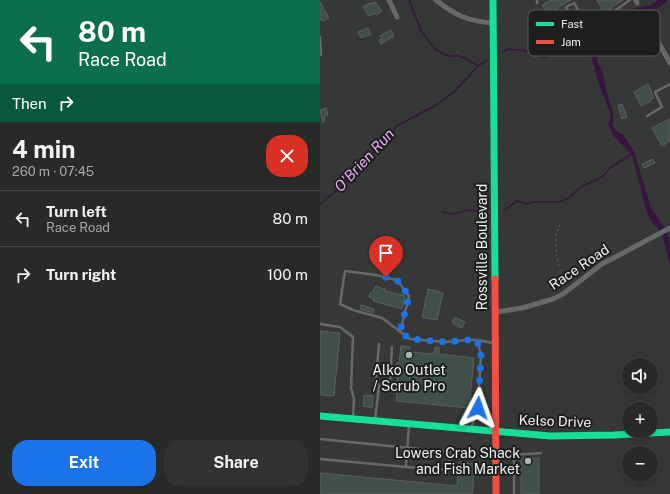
<!DOCTYPE html>
<html lang="en">
<head>
<meta charset="utf-8">
<style>
	body { margin:0; font-family:"Public Sans",sans-serif; background:#303230; color:#f1f3f6; height:100vh; display:flex; flex-direction:column; font-size:15px; white-space:nowrap }
	* { box-sizing:border-box; margin:0 }
	p { font-size:13px; color:#a5a7a8 }
	.icon { flex:none; width:22px; height:22px; fill:none; stroke:currentColor; stroke-width:2; stroke-linecap:round; stroke-linejoin:round }
	.map { position:relative; flex:1; overflow:hidden }
	.drawer { display:flex; flex-direction:column; background:#282a28; width:320px }
	.drawer>* { flex:none }
	.guide { background:#0b6e4f; color:#fff; overflow:hidden }
	.tools { position:absolute; left:302px; top:358px; display:grid; gap:8px }
	.tools a { display:grid; place-items:center; width:36px; height:36px; border-radius:50%; background:#282a28; box-shadow:0 2px 6px #0003,0 0 0 1px #444645; font-size:20px }
	.pin { position:absolute; display:grid; place-items:center; width:34px; height:34px; color:#fff; margin:-41px -17px; border-radius:50% 50% 50% 0; rotate:-45deg; box-shadow:0 0 4px #0007 }
	.pin .icon { rotate:45deg }
	.me { position:absolute; width:44px; margin:-22px; rotate:4deg; stroke-linejoin:round; filter:drop-shadow(0 0 3px #0008) }
	.turn { display:flex; align-items:center; gap:14px; height:84px; padding:0 12px; font-size:18px }
	.turn .icon { width:52px; height:52px; stroke-width:2.5 }
	.turn b { display:block; font-size:28px; line-height:34px }
	.then { display:flex; align-items:center; height:38px; padding:0 12px; background:#0003; gap:8px; font-size:15px }
	.round { display:grid; place-items:center; flex:none; width:42px; height:42px; border-radius:16px; background:#303230 }
	.headline { display:flex; align-items:center; justify-content:space-between; height:68px; padding:0 12px }
	h1 { font-size:24px; font-weight:700; line-height:30px }
	.cta { display:flex; gap:8px; margin-top:auto; padding:8px 12px }
	.cta a { flex:1; height:46px; border-radius:16px; background:#1a73e8; color:#fff; font-size:16px; font-weight:700; line-height:46px; text-align:center }
	.cta a+a { background:#303230; color:#f1f3f6 }
	ul { padding:0; list-style:none }
	li { display:flex; align-items:center; gap:12px; height:56px; padding:0 12px; border-top:1px solid #444645 }
	li div { flex:1 }
	li b { display:block; font-size:15px }
	li em { font-style:normal }
	main { display:flex; flex:1; min-height:0 }
	.map>svg:first-child { display:block }
</style>
</head>
<body>
<main>
<section class="drawer">
<div class="guide">
<div class="turn"><svg class="icon" aria-label="left" viewBox="0 0 24 24"><path d="M17 20v-9H6M10 6l-5 5 5 5"/></svg><div><b>80 m</b>Race Road</div></div>
<div class="then">Then<svg class="icon" aria-label="right" viewBox="0 0 24 24"><path d="M7 20v-9h11M14 6l5 5-5 5"/></svg></div>
</div>
<div class="headline"><div><h1>4 min</h1><p>260 m · 07:45</p></div><a class="round" style="background:#d93025;color:#fff"><svg class="icon" aria-label="close" viewBox="0 0 24 24"><path d="M6 6l12 12M18 6L6 18"/></svg></a></div>
<ul>
<li><svg class="icon" aria-label="left" viewBox="0 0 24 24"><path d="M17 20v-9H6M10 6l-5 5 5 5"/></svg><div><b>Turn left</b><p>Race Road</p></div><em>80 m</em></li>
<li><svg class="icon" aria-label="right" viewBox="0 0 24 24"><path d="M7 20v-9h11M14 6l5 5-5 5"/></svg><div><b>Turn right</b></div><em>100 m</em></li>
</ul>
<div class="cta"><a>Exit</a><a>Share</a></div>
</section>
<div class="map">
<svg width="350" height="494" viewBox="0 0 350 494">
	<rect width="100%" height="100%" fill="#353836"/>
	<!-- water -->
	<path fill="#37163d" d="M338,0H348L339,8L325,11L314,17L284,40L279,46L278,58V63L283,73L286,90L293,112V126L295,130L303,135L314,151L331,208L344,227L350,240V266L343,237L337,227L333,224L327,213L312,155L293,135L290,129L288,124L291,115L280,87L271,56C254,54 239,53 223,58L221,54L228,51H255C277,42 291,20 313,9C318,6 325,7 331,5C333,4 336,2 338,0Z"/>
	<g fill="none" stroke-linecap="round" stroke-linejoin="round">
		<!-- stream -->
		<path stroke="#37163d" stroke-width="1.5" d="M89,0L101,31L116,50L128,56H140L157,65
			M183,52L188,49L224,53
			M0,204L28,181L77,126L116,105L135,91L158,66L166,61
			M185,210L197,201L207,204L212,202H240L250,197L259,188L282,177L290,168L312,154
			M122,212L134,214L148,210L166,212"/>
	</g>
	<!-- building -->
	<path fill="#404f47" stroke="#5d5f5e" d="M231,0H251L237,8L253,35L243,41L222,5Z
		M277,0H303L290,8L291,9L284,13Z
		M0,2L9,18L3,21L2,19L0,20Z
		M55,2L62,11L56,15L55,13L49,16L43,7L50,3V4Z
		M48,28L51,34L41,38L38,32Z
		M71,30L74,36L61,44L59,40L62,39L60,36Z
		M328,84L334,98L330,99L331,101L321,106L314,92Z
		M302,104L307,117L302,119L298,105Z
		M6,108L8,115L5,116L3,123L0,110Z
		M350,119V141L342,146L332,128Z
		M333,159L335,163L324,168L322,164Z
		M56,286L65,289V291L85,296L82,309L53,301L54,299L49,297L50,293H52Z
		M108,289L123,293L117,320L102,317Z
		M41,305L54,309L53,313L40,309Z
		M135,317L145,322L142,328L133,324L134,322L132,321Z
		M0,331L20,333L14,396L0,395Z
		M81,346L90,347V352L114,354L115,347H119V354L154,358L149,408L76,401L77,393H74L75,384H77L78,370L76,369V363H79Z
		M44,395L53,396L52,408L43,406Z
		M201,458H219V494H201Z
		M139,462L155,464L152,494H0V473L137,486Z"/>
	<g fill="none" stroke-linecap="round" stroke-linejoin="round">
		<!-- path -->
		<path stroke="#676867" stroke-width="1" stroke-dasharray="2 3" stroke-linecap="butt" d="M240,225C231,240 238,269 246,284
			M166,439L167,443"/>
		<!-- lane -->
		<path stroke="#676867" stroke-width="2.5" d="M217,3V0
			M270,30L254,3L246,7L263,36L283,19L310,0
			M0,37L1,55
			M327,116L342,107L335,92L350,84
			M0,324L20,327L33,337L31,388L34,399L33,417
			M80,332L89,296L77,280L56,275L25,271L20,304L33,310L62,318L90,339L126,342L147,340H157L173,343
			M59,386L70,382L72,347
			M55,420L59,386L56,378L59,344
			M151,429L158,408L161,354L157,340
			M0,439L130,452L129,470L86,467L0,459
			M86,467L89,424
			M194,494V455L221,453"/>
		<!-- street -->
		<path stroke="#676867" stroke-width="5" d="M69,0L77,17
			M116,0C136,16 148,21 173,23
			M316,0L317,3
			M325,18L350,63
			M176,312L202,308L233,299L243,294L282,264L350,228"/>
		<!-- fast -->
		<path stroke="#16e098" stroke-width="7" d="M173,0L175,279
			M0,416L230,436L294,435L350,432"/>
		<!-- jam -->
		<path stroke="#f24e42" stroke-width="7" d="M175,279L176,494"/>
	</g>
	<g fill="none" stroke-linecap="round" stroke-linejoin="round">
		<!-- route -->
		<path stroke="#1a73e8" stroke-width="7" stroke-dasharray="0 12.6" d="M66,277L77,280L89,296L80,332L90,339L126,342L147,340H157L161,354L158,408"/>
	</g>
	<!-- markers -->
	<g fill="#aeb1af" stroke="#1d1f1e" stroke-width="1.5">
		<circle cx="89" cy="355" r="4"/>
		<circle cx="208" cy="461" r="4"/>
	</g>
	<g text-anchor="middle" dominant-baseline="central" stroke-width="4" stroke-linejoin="round" paint-order="stroke">
		<!-- street labels -->
		<g font-size="14" fill="#eff2f0" stroke="#1d1f1e">
			<text transform="translate(162 247) rotate(-90)">Rossville Boulevard</text>
			<text transform="translate(259 267) rotate(-34)">Race Road</text>
			<text transform="translate(235 421) rotate(2)">Kelso Drive</text>
		</g>
		<!-- poi labels -->
		<g font-size="14" fill="#eff2f0" stroke="#1d1f1e">
			<text x="89" y="370">Alko Outlet<tspan x="89" dy="16">/ Scrub Pro</tspan></text>
			<text x="200" y="453" text-anchor="end">Lowers Crab Shack<tspan x="200" dy="16">and Fish Market</tspan></text>
		</g>
		<!-- water labels -->
		<g font-size="15" font-style="italic" fill="#e5a9f0" stroke="#1d1f1e">
			<text transform="translate(44 160) rotate(-47)">O'Brien Run</text>
		</g>
	</g>
	<!-- legend -->
	<rect x="208" y="10" width="132" height="46" rx="6" fill="#1d1f1e" stroke="#5c5e5d" stroke-width="1"/>
	<rect x="216" y="22" width="18" height="4" fill="#16e098"/>
	<rect x="216" y="40" width="18" height="4" fill="#f24e42"/>
	<g font-size="11" fill="#eff2f0">
		<text x="241" y="28">Fast</text>
		<text x="241" y="46">Jam</text>
	</g>
</svg>
<div class="tools">
<a><svg class="icon" aria-label="sound" viewBox="0 0 24 24"><path d="M4 9h4l5-4v14l-5-4H4zM17 9q2 3 0 6"/></svg></a>
<a>+</a>
<a>−</a>
</div>
<div class="pin" style="left:66px;top:277px;background:#d93025"><svg class="icon" aria-label="arrive" viewBox="0 0 24 24"><path d="M6 21V4h12l-3 4 3 4H6"/></svg></div>
<svg class="me" style="left:158px;top:408px" viewBox="-20 -20 40 40"><path d="M0-17L14 15 0 8-14 15z" fill="#1a73e8" stroke="#fff" stroke-width="4"/></svg>
</div>
</main>
</body>
</html>
